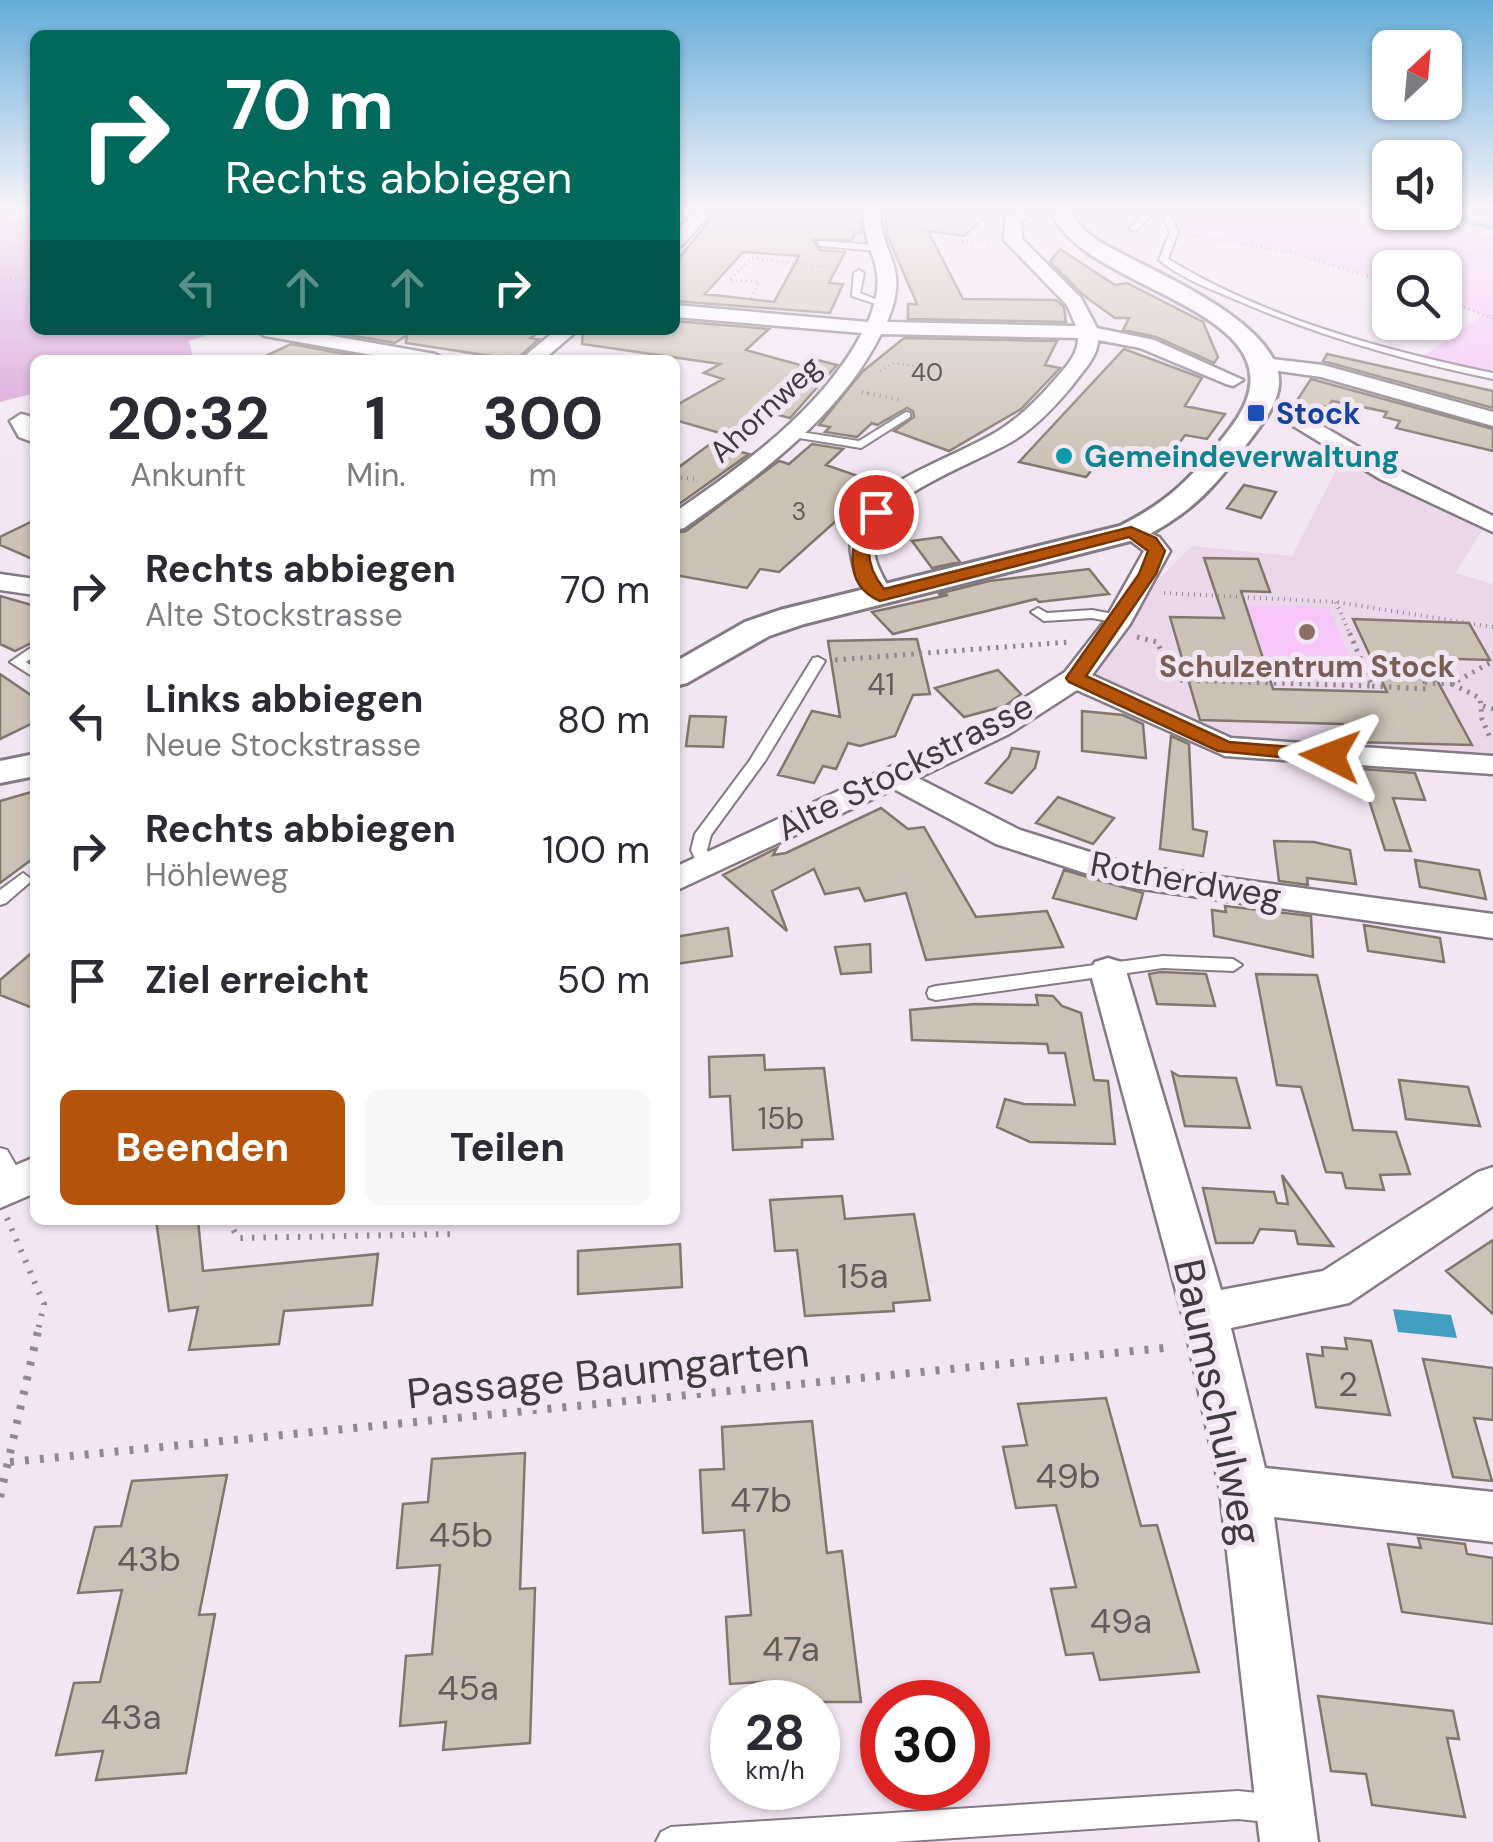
<!DOCTYPE html>
<html lang="de">
<head>
<meta charset="utf-8">
<style>
	body { margin:0; font-family:"DM Sans",sans-serif; background:#f7f7f7; color:#2b2b33; height:100vh; display:flex; flex-direction:column; font-size:38px; white-space:nowrap }
	* { box-sizing:border-box; margin:0 }
	p { font-size:32px; color:#7c7c81 }
	.icon { flex:none; width:55px; height:55px; fill:none; stroke:currentColor; stroke-width:2; stroke-linecap:round; stroke-linejoin:round }
	.map { position:relative; flex:1; overflow:hidden }
	.drawer { position:absolute; left:30px; top:355px; width:650px; height:870px; display:flex; flex-direction:column; background:#fff; border-radius:15px; box-shadow:0 2px 8px #0004 }
	.drawer>* { flex:none }
	.hud { position:absolute; left:30px; top:30px; width:650px; height:305px; border-radius:15px; box-shadow:0 2px 8px #0004; background:#00695c; color:#fff; overflow:hidden }
	.needle { width:65px; rotate:26deg }
	.tools { position:absolute; left:1372px; top:30px; display:grid; gap:20px }
	.tools a { display:grid; place-items:center; width:90px; height:90px; border-radius:15px; background:#fff; box-shadow:0 2px 8px #0004; font-size:50px }
	.speed { position:absolute; left:710px; top:1680px; display:flex; gap:20px; font-size:50px; font-weight:700; text-align:center }
	.speed>* { display:grid; place-content:center; width:130px; height:130px; border-radius:50%; background:#fff; box-shadow:0 2px 8px #0004; line-height:1 }
	.speed small { font-size:25px; font-weight:400 }
	.speed .limit { border:15px solid #d22; background:#fff; color:#111 }
	.pin { position:absolute; display:grid; place-items:center; width:85px; height:85px; color:#fff; margin:-42px; border:5px solid #fff; border-radius:50%; box-shadow:0 2px 10px #0007 }
	.me { position:absolute; width:110px; margin:-55px; rotate:273deg; stroke-linejoin:round; filter:drop-shadow(0 0 8px #0008) }
	.turn { display:flex; align-items:center; gap:35px; height:210px; padding:0 30px; font-size:45px }
	.turn .icon { width:130px; height:130px; stroke-width:2.5 }
	.turn b { display:block; font-size:70px; line-height:85px }
	.lanes { display:flex; align-items:center; height:95px; padding:0 30px; background:#0003; justify-content:center; gap:50px; direction:ltr }
	.lanes .off { opacity:.35 }
	.eta { display:flex; justify-content:space-evenly; align-items:center; height:170px; text-align:center }
	.eta b { font-size:60px; font-weight:700; line-height:70px }
	.button { display:flex; gap:20px; margin-top:auto; padding:20px 30px }
	.button a { flex:1; height:115px; border-radius:15px; background:#b45309; color:#fff; font-size:40px; font-weight:700; line-height:115px; text-align:center }
	.button a+a { background:#f7f7f7; color:#2b2b33 }
	ul { padding:0; list-style:none }
	li { display:flex; align-items:center; gap:30px; height:130px; padding:0 30px }
	li div { flex:1 }
	li b { display:block; font-size:38px }
	li em { font-style:normal }
	.map>svg:first-child { display:block }
</style>
</head>
<body>
<div class="map">
<svg width="1493" height="1842" viewBox="0 0 1493 1842">
	<rect width="100%" height="100%" fill="#f2e6f2"/>
	<!-- built -->
	<path fill="#ead8ea" d="M1346,451L1484,528L1455,573L1493,584V758L1234,740L1086,679L1160,578L1192,546L1292,556Z"/>
	<!-- green -->
	<path fill="#f7c6f8" d="M1163,208H1390V212L1407,213L1481,236H1493V377L1417,360L1483,315L1445,301V268H1390V283L1292,253L1169,233Z
		M1247,605L1328,607L1361,683L1274,680Z"/>
	<!-- forest -->
	<path fill="#d79fd9" d="M0,208H35V330H223L189,341L193,358L189,360H35V393L0,402Z"/>
	<!-- water -->
	<path fill="#429fc2" d="M1393,1309L1451,1315L1457,1338L1398,1332Z"/>
	<g fill="none" stroke-linecap="round" stroke-linejoin="round">
		<!-- stream -->
		<path stroke="#429fc2" stroke-width="5" d="M1436,212L1493,228"/>
	</g>
	<!-- building -->
	<path fill="#ccc1b5" stroke="#81776c" stroke-width="2.5" fill-rule="evenodd" d="M720,208H860L862,233L856,232L852,240H813L820,250L845,252L829,283L843,284L830,313L675,301V263ZM743,252L799,256L774,302L705,294Z
		M884,208H994L965,236L928,231L963,299L1056,300L1064,307L1066,322L908,319V304H917L888,237Z
		M1060,249L1115,285L1127,283L1203,322L1218,357L1214,363L1156,337L1123,330L1129,318H1115L1083,295L1050,262Z
		M675,321L769,329L746,350L800,365L810,358L837,365L790,418L775,414L737,438L675,420V406L723,379L704,373L720,364L582,344L583,330H675Z
		M542,330L531,338L539,339L516,360L406,343L407,335L395,343L326,331Z
		M904,338L1057,341L1045,365L1060,368L1021,409L949,451L894,431L914,417L913,411L907,408L877,425L872,423L857,437L825,432L830,427L819,425L862,372Z
		M291,344L372,359L257,360Z
		M1124,349L1202,378L1185,406L1225,414L1207,439L1185,435L1165,463L1108,450L1086,477L1019,462Z
		M1327,354L1493,391V408L1323,361Z
		M1311,379L1493,429V451L1396,428L1400,421L1384,417L1387,412L1332,401L1328,407L1322,406L1315,418L1294,405Z
		M710,444L749,454L675,507V470Z
		M812,444L843,449L826,465L878,483L836,509L846,512L779,572L760,569L747,588L675,575V533L686,531L779,461L789,464Z
		M1244,485L1276,492L1261,518L1227,508Z
		M35,520V560L0,545V537Z
		M941,537L960,562L932,568L912,541Z
		M1204,558L1258,559L1270,592L1241,591L1273,689L1387,692L1353,619L1469,623L1490,660L1425,658L1472,745L1351,742L1343,724L1200,720L1170,617L1224,618Z
		M1089,569L1109,594L1039,602L1036,599L893,634L872,612L948,595L938,594L989,581Z
		M0,596L35,606V641L15,651L0,644Z
		M917,639L930,694L913,695L895,736L860,746L848,743L836,769L823,766L814,783L778,775L812,711L840,717L828,641Z
		M998,670L1021,694L1005,706L964,717L935,688Z
		M0,674L35,698V722L0,739Z
		M1082,711L1123,715L1143,724L1146,758L1082,751Z
		M690,716L726,717L723,747L686,746Z
		M1171,736L1189,744L1193,829L1207,832L1203,856L1160,849Z
		M1012,748L1039,752L1035,768L1012,793L986,783L1009,757Z
		M1362,769L1415,773L1425,800L1393,798L1411,851L1385,850L1360,772Z
		M35,791V857L0,883V801Z
		M1058,797L1114,818L1093,844L1036,823Z
		M881,808L908,829L924,827L976,917L1047,911L1063,947L926,960L906,893L865,901L859,888L825,894L814,869L772,891L787,931L723,875L777,848L773,855L786,853Z
		M1274,841L1314,842L1350,850L1356,884L1307,878L1308,885L1279,881Z
		M1415,860L1479,870L1486,899L1420,887Z
		M1064,870L1143,893L1136,919L1053,898Z
		M1225,906L1311,916L1313,957L1214,936L1212,910L1226,912Z
		M1364,925L1440,938L1444,962L1368,951Z
		M728,928L732,956L675,964V937Z
		M870,944L871,972L841,974L835,947Z
		M35,950V1009L0,995V980Z
		M1161,972L1206,974L1215,1006L1157,1004L1149,974Z
		M1256,974L1317,975L1353,1130L1396,1132L1410,1174L1380,1175L1384,1190L1346,1188L1342,1173L1326,1172L1301,1087L1277,1085Z
		M1036,995L1053,996L1062,1006L1081,1013L1094,1080L1108,1081L1115,1144L1030,1142L997,1127L1005,1099L1024,1104L1075,1105L1065,1053H1049L1047,1044L912,1040L910,1010L975,1004L1038,1005Z
		M764,1055L765,1070L824,1068L833,1139L802,1140V1147L733,1150L730,1096L710,1097L709,1057Z
		M1172,1072L1179,1076L1236,1078L1250,1128L1185,1126Z
		M1399,1080L1468,1087L1480,1126L1406,1119Z
		M1282,1175L1333,1246L1298,1244L1295,1231L1260,1229L1253,1243H1216L1203,1188L1274,1192L1277,1203L1288,1204Z
		M842,1196L845,1219L914,1214L930,1300L893,1303L894,1311L805,1316L797,1250L775,1251L770,1200Z
		M156,1220H198L203,1271L378,1254L372,1305L284,1311L279,1344L189,1350L198,1307L169,1311Z
		M1493,1240V1314L1446,1271Z
		M680,1244L682,1287L578,1294V1251Z
		M1345,1338L1371,1341L1390,1415L1316,1407L1307,1354L1323,1356L1322,1347L1347,1349Z
		M1423,1359L1493,1368V1420L1474,1418L1492,1481L1453,1477Z
		M1106,1398L1141,1526L1157,1525L1199,1672L1100,1680L1093,1653L1066,1655L1051,1589L1076,1587L1056,1505L1016,1508L1003,1447L1027,1445L1018,1404Z
		M812,1421L827,1553L842,1551L861,1702H776L774,1681L730,1684L726,1617L751,1615L744,1530L703,1533L700,1470L724,1469L722,1427Z
		M525,1453L520,1589L535,1588L530,1743L443,1750L446,1722L400,1726L406,1656L432,1654L440,1565L397,1568L403,1504L428,1502L432,1459Z
		M227,1475L199,1615L215,1614L186,1773L96,1780L103,1751L56,1755L74,1683L100,1682L122,1590L78,1593L95,1527L121,1526L132,1481Z
		M1418,1538L1465,1544L1467,1554L1493,1558V1624L1402,1612L1388,1544L1421,1548Z
		M1318,1696L1453,1711L1459,1739L1447,1738L1465,1817L1372,1805L1366,1774L1331,1771Z"/>
	<g fill="none" stroke-linecap="round" stroke-linejoin="round">
		<defs>
			<path id="service" d="M1167,208L1178,232L1168,259C1265,318 1382,350 1493,373V379C1407,361 1322,337 1241,302C1213,290 1182,279 1159,260L1170,232L1161,213H1153L1136,231L1129,229L1148,209Z
				M817,241L879,245L883,248L879,251L820,246Z
				M859,270L864,273L860,293L885,303V307L852,296L854,273Z
				M906,412L910,413V417L861,448L787,436L781,433L787,430L859,441Z
				M1038,608L1047,613L1092,610L1124,616L1126,619L1119,623L1092,618L1044,621L1031,612Z
				M35,645V656L26,662L35,668V678L10,662Z
				M818,657L825,661L765,761L711,835L707,850L714,865L706,870L700,869L691,850L695,834L750,760L813,658Z
				M23,873L31,879L29,883L6,903L0,905V890Z
				M1163,956L1233,959L1242,965L1233,971L1163,968L936,1000L929,998L927,993L929,988L936,986Z
				M0,1148L7,1150L26,1183L23,1189L16,1192L9,1189L0,1174Z
				M1238,1791L1276,1795L1286,1799L1290,1809L1286,1819L1276,1823L1238,1819L895,1842H656L661,1832L671,1827Z"/>
			<path id="minor" d="M699,208H716L681,246L675,247V232Z
				M864,208H880C879,257 912,263 887,322L1076,326L1067,305L1004,240L1006,215L1018,208H1038L1021,221L1022,239L1081,298L1097,328L1154,340L1243,380L1233,386L1226,384L1140,348L1098,340C1098,357 1082,372 1072,386C1056,405 1038,425 1016,439C981,462 880,493 874,538C871,560 883,577 893,595L880,603L871,601C799,495 934,472 1001,429C1020,417 1037,400 1052,383C1064,369 1078,356 1078,338L881,334C840,417 758,476 684,528L675,530V512C745,464 822,409 862,333L675,317V305L868,322C893,262 861,257 864,208Z
				M255,330H299L435,354L445,360H400L265,336Z
				M556,330H578L543,360H520Z
				M1264,358L1323,365L1493,412V426L1321,377L1257,368L1254,364L1257,360Z
				M1290,407L1396,469L1493,516V532L1380,479L1282,419L1279,414L1282,409Z
				M21,414L29,416L35,426V443L19,437L10,421Z
				M1131,525L1159,537L1170,551L1130,624L1092,675L1231,738L1493,756V774L1225,756L1077,690L1009,734L918,778L1020,830L1131,865L1493,914V938L1128,887L996,844L894,789L675,891V867L987,722L1065,672L1104,622L1144,551L1119,532Z
				M0,574L35,579V595L0,590Z
				M1108,958L1121,962L1126,971L1221,1290L1323,1271L1478,1172L1493,1167V1206L1349,1303L1231,1328L1265,1468L1493,1492V1542L1274,1517L1318,1842H1260L1220,1490L1182,1313L1090,971L1095,962Z
				M35,1157V1193L0,1208V1172Z"/>
			<path id="tertiary" d="M1050,208H1070C1079,234 1104,244 1126,256C1168,278 1281,327 1279,383C1278,403 1264,421 1252,437C1217,484 1195,511 1142,538L804,624L769,636L687,683L675,686V662L745,622L780,610L1120,526C1172,500 1194,475 1229,430C1324,308 1076,294 1050,208Z
				M35,754V776L0,783V761Z"/>
		</defs>
		<!-- service casing -->
		<use href="#service" stroke="#847a84" stroke-width="4"/>
		<!-- minor casing -->
		<use href="#minor" stroke="#847a84" stroke-width="5"/>
		<!-- tertiary casing -->
		<use href="#tertiary" stroke="#847a84" stroke-width="6"/>
		<!-- path-far4 -->
		<path stroke="#908990" stroke-width="2.5" stroke-dasharray="1 4" stroke-linecap="butt" d="M944,208V240L991,242
			M0,220L35,224
			M1192,235L1292,253L1390,283
			M0,246L9,233L28,223
			M0,280L35,277
			M751,298L759,282L729,280L752,258L841,269
			M1445,301L1493,318
			M880,371L894,363L914,366
			M862,392L872,394"/>
		<!-- path-far3 -->
		<path stroke="#908990" stroke-width="4" stroke-dasharray="1 5" stroke-linecap="butt" d="M862,392L900,400
			M675,477L696,479
			M1164,593L1336,602L1493,627
			M1336,602L1349,632"/>
		<!-- path-far2 -->
		<path stroke="#908990" stroke-width="5" stroke-dasharray="2.5 6" stroke-linecap="butt" d="M1137,637L1157,642L1175,680L1372,686L1348,629
			M835,660L1069,642
			M1452,684L1480,698L1482,719L1491,740
			M1372,686L1426,689L1425,683L1452,684L1493,661
			M1483,706L1493,709"/>
		<!-- path-far1 -->
		<path stroke="#908990" stroke-width="6" stroke-dasharray="2.5 9" stroke-linecap="butt" d="M7,1218L44,1304L37,1334
			M228,1220L238,1238L455,1234"/>
		<!-- path -->
		<path stroke="#908990" stroke-width="8" stroke-dasharray="4 11" stroke-linecap="butt" d="M10,1462L1174,1347
			M0,1497L38,1331"/>
		<!-- service -->
		<use href="#service" fill="#fff" fill-rule="evenodd"/>
		<!-- minor -->
		<use href="#minor" fill="#fff" fill-rule="evenodd"/>
		<!-- tertiary -->
		<use href="#tertiary" fill="#fff" fill-rule="evenodd"/>
	</g>
	<!-- sky -->
	<linearGradient id="sky" x2="0" y2="1"><stop stop-color="#65acd9"/><stop offset="0.45" stop-color="#f9f4f9"/><stop offset="1" stop-color="#f9f4f9" stop-opacity="0"/></linearGradient>
	<rect width="1493" height="466" fill="url(#sky)"/>
	<!-- route -->
	<path fill="#b45309" stroke="#753606" stroke-width="2.5" d="M876,507L883,512C865,539 863,563 884,589L1131,527L1156,538L1165,551L1156,574L1086,676L1229,742L1330,750L1340,756L1330,762L1218,751L1069,682L1066,678L1139,574L1148,551L1129,537L880,601C840,584 850,537 870,508Z"/>
	<!-- markers -->
	<rect fill="#1a4fb4" stroke="#f2e6f2" stroke-width="4" x="1246" y="403" width="20" height="20" rx="5"/>
	<circle fill="#0f9aa8" stroke="#f2e6f2" stroke-width="4" cx="1064" cy="456" r="10"/>
	<circle fill="#8d6e63" stroke="#f2e6f2" stroke-width="4" cx="1307" cy="632" r="10"/>
	<g text-anchor="middle" dominant-baseline="central" stroke-width="10" stroke-linejoin="round" paint-order="stroke">
		<!-- far-number labels -->
		<g font-size="25" fill="#625c5c">
			<text x="927" y="372">40</text>
			<text x="799" y="511">3</text>
		</g>
		<!-- far-street labels -->
		<g font-size="30" fill="#3f3b3f" stroke="#f2e6f2">
			<text transform="translate(765 409) rotate(-43)">Ahornweg</text>
		</g>
		<!-- far-transit labels -->
		<g font-size="30" font-weight="bold" fill="#164399" stroke="#f2e6f2" text-anchor="start">
			<text x="1276" y="413">Stock</text>
		</g>
		<!-- far-culture labels -->
		<g font-size="30" font-weight="bold" fill="#0d838f" stroke="#f2e6f2" text-anchor="start">
			<text x="1084" y="456">Gemeindeverwaltung</text>
		</g>
		<!-- far-education labels -->
		<g font-size="30" font-weight="bold" fill="#785e54" stroke="#f2e6f2">
			<text x="1307" y="666">Schulzentrum Stock</text>
		</g>
		<!-- number labels -->
		<g font-size="30" fill="#625c5c">
			<text x="881" y="684">41</text>
			<text x="781" y="1118">15b</text>
		</g>
		<!-- street labels -->
		<g font-size="35" fill="#3f3b3f" stroke="#f2e6f2">
			<text transform="translate(905 767) rotate(-27)">Alte Stockstrasse</text>
			<text transform="translate(1186 880) rotate(10)">Rotherdweg</text>
		</g>
		<!-- near-number labels -->
		<g font-size="35" fill="#625c5c">
			<text x="863" y="1276">15a</text>
			<text x="1348" y="1384">2</text>
			<text x="1068" y="1476">49b</text>
			<text x="761" y="1500">47b</text>
			<text x="461" y="1535">45b</text>
			<text x="149" y="1559">43b</text>
			<text x="1121" y="1621">49a</text>
			<text x="791" y="1649">47a</text>
			<text x="468" y="1688">45a</text>
			<text x="131" y="1717">43a</text>
		</g>
		<!-- near-street labels -->
		<g font-size="42" fill="#3f3b3f" stroke="#f2e6f2">
			<text transform="translate(608 1373) rotate(-6)">Passage Baumgarten</text>
			<text transform="translate(1218 1402) rotate(78)">Baumschulweg</text>
		</g>
	</g>
</svg>
<div class="tools">
<a><svg class="needle" viewBox="-14 -14 28 28"><path d="M0-13l5 13h-10z" fill="#e53935"/><path d="M0 13l5-13h-10z" fill="#7c7c81"/></svg></a>
<a><svg class="icon" aria-label="sound" viewBox="0 0 24 24"><path d="M4 9h4l5-4v14l-5-4H4zM17 9q2 3 0 6"/></svg></a>
<a><svg class="icon" aria-label="search" viewBox="0 0 24 24"><circle cx="10" cy="10" r="6"/><path d="M15 15l6 6"/></svg></a>
</div>
<div class="speed"><div>28<small>km/h</small></div><div class="limit">30</div></div>
<div class="pin" style="left:876px;top:512px;background:#d93025"><svg class="icon" aria-label="arrive" viewBox="0 0 24 24"><path d="M6 21V4h12l-3 4 3 4H6"/></svg></div>
<svg class="me" style="left:1330px;top:756px" viewBox="-20 -20 40 40"><path d="M0-17L14 15 0 8-14 15z" fill="#b45309" stroke="#fff" stroke-width="4"/></svg>
<div class="hud">
<div class="turn"><svg class="icon" aria-label="right" viewBox="0 0 24 24"><path d="M7 20v-9h11M14 6l5 5-5 5"/></svg><div><b>70 m</b>Rechts abbiegen</div></div>
<div class="lanes"><svg class="icon off" aria-label="left" viewBox="0 0 24 24"><path d="M17 20v-9H6M10 6l-5 5 5 5"/></svg><svg class="icon off" aria-label="ahead" viewBox="0 0 24 24"><path d="M12 20V5M6 11l6-6 6 6"/></svg><svg class="icon off" aria-label="ahead" viewBox="0 0 24 24"><path d="M12 20V5M6 11l6-6 6 6"/></svg><svg class="icon" aria-label="right" viewBox="0 0 24 24"><path d="M7 20v-9h11M14 6l5 5-5 5"/></svg></div>
</div>
<section class="drawer">
<div class="eta">
<div><b>20:32</b><p>Ankunft</p></div>
<div><b>1</b><p>Min.</p></div>
<div><b>300</b><p>m</p></div>
</div>
<ul>
<li><svg class="icon" aria-label="right" viewBox="0 0 24 24"><path d="M7 20v-9h11M14 6l5 5-5 5"/></svg><div><b>Rechts abbiegen</b><p>Alte Stockstrasse</p></div><em>70 m</em></li>
<li><svg class="icon" aria-label="left" viewBox="0 0 24 24"><path d="M17 20v-9H6M10 6l-5 5 5 5"/></svg><div><b>Links abbiegen</b><p>Neue Stockstrasse</p></div><em>80 m</em></li>
<li><svg class="icon" aria-label="right" viewBox="0 0 24 24"><path d="M7 20v-9h11M14 6l5 5-5 5"/></svg><div><b>Rechts abbiegen</b><p>Höhleweg</p></div><em>100 m</em></li>
<li><svg class="icon" aria-label="arrive" viewBox="0 0 24 24"><path d="M6 21V4h12l-3 4 3 4H6"/></svg><div><b>Ziel erreicht</b></div><em>50 m</em></li>
</ul>
<div class="button"><a>Beenden</a><a>Teilen</a></div>
</section>
</div>
</body>
</html>
